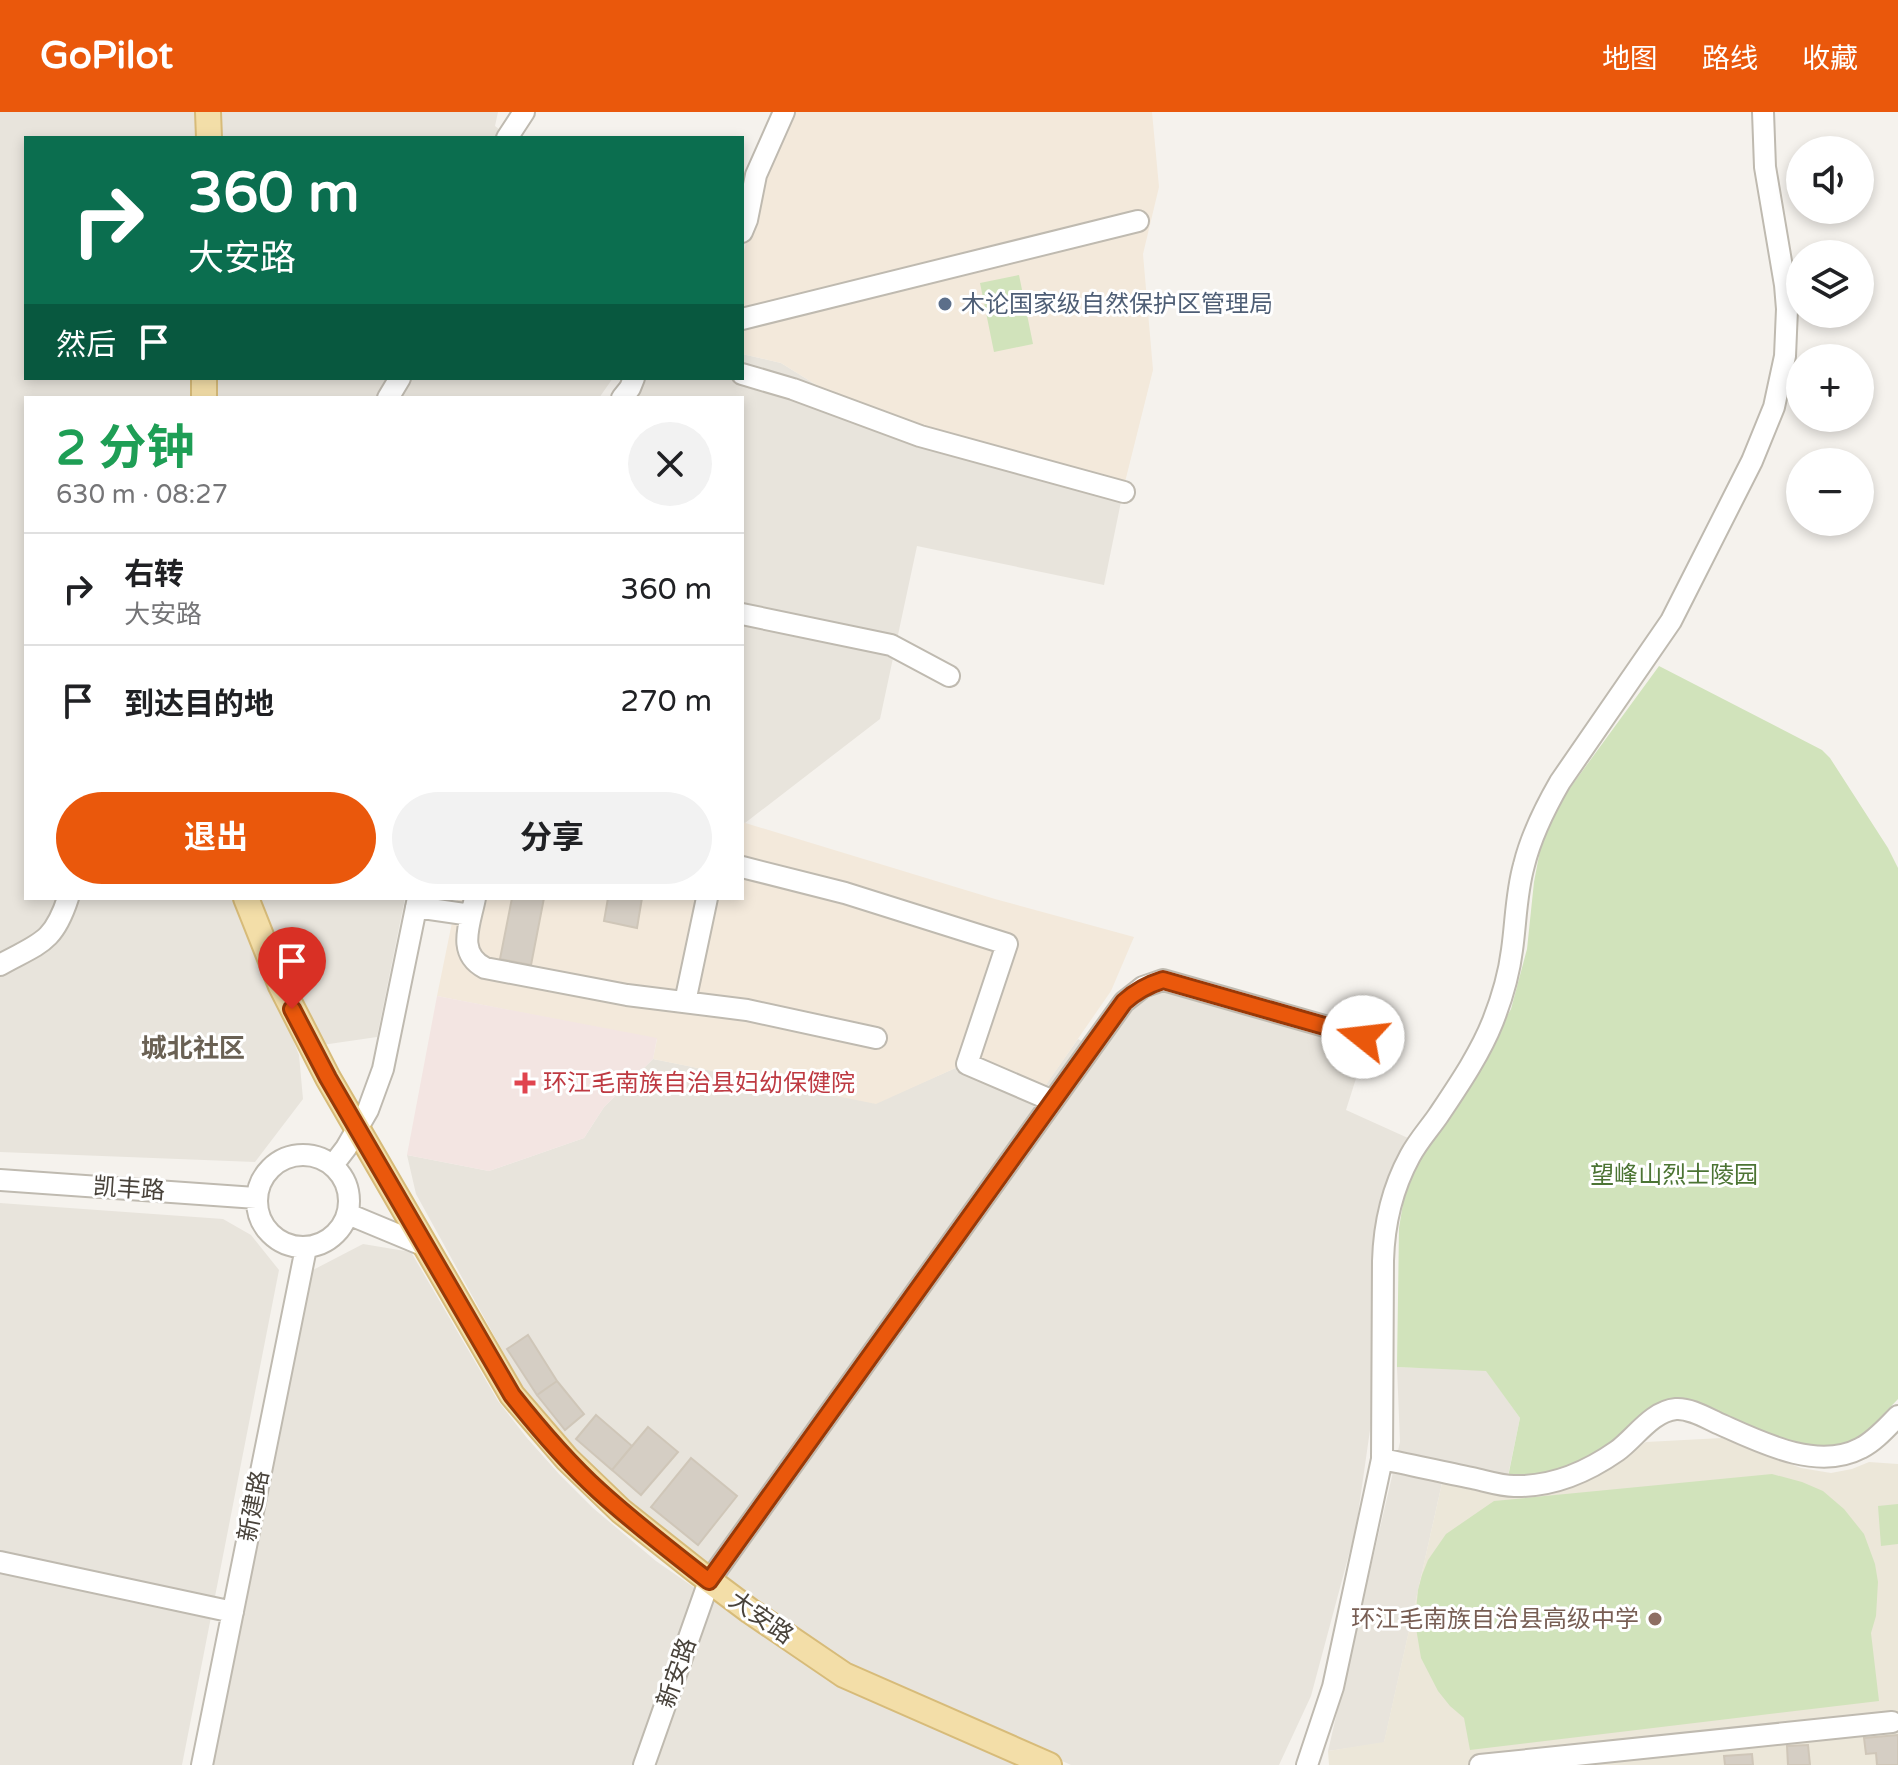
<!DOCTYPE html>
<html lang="zh">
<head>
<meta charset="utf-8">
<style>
	body { margin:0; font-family:"Varela Round","Noto Sans SC",sans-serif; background:#f2f2f2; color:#202124; height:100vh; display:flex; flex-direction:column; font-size:30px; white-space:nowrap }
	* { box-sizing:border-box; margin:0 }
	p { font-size:26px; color:#757577 }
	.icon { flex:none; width:44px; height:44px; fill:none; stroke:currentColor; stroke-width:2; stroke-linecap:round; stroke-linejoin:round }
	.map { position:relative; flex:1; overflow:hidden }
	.drawer { position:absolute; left:24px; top:284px; width:720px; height:504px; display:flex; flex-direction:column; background:#fff; border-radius:0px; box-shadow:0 4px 12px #0003 }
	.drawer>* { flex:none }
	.top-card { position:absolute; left:24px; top:24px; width:720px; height:244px; border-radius:0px; box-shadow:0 4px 12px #0003; background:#0b6e4f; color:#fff; overflow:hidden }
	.buttons { position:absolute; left:1786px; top:24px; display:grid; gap:16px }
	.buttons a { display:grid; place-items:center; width:88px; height:88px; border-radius:50%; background:#fff; box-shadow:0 4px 12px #0003; font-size:40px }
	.pin { position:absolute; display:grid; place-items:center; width:68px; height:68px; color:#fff; margin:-82px -34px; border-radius:50% 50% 50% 0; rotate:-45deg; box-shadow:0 0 8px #0007 }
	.pin .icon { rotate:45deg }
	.me { position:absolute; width:88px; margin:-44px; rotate:286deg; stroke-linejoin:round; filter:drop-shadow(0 0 6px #0008) }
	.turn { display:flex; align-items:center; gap:28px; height:168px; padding:0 32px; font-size:36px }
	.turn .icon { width:104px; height:104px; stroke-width:2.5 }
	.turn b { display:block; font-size:56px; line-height:68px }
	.then { display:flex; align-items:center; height:76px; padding:0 32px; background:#0003; gap:16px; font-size:30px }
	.round { display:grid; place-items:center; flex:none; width:84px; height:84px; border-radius:42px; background:#f2f2f2 }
	.overview { display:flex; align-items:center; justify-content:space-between; height:136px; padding:0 32px }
	h1 { font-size:48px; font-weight:700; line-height:60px; color:#1e9e55 }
	.cta { display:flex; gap:16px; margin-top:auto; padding:16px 32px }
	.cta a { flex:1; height:92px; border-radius:48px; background:#ea580c; color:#fff; font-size:32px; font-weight:700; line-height:92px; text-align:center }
	.cta a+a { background:#f2f2f2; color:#202124 }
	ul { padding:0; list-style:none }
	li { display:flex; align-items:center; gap:24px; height:112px; padding:0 32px; border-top:2px solid #e0e0e0 }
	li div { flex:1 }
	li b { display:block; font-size:30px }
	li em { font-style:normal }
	header { display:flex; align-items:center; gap:48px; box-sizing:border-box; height:112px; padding:0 40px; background:#ea580c; color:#fff }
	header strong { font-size:38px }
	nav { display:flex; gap:44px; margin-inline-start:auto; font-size:28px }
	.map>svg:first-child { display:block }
</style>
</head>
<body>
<header>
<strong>GoPilot</strong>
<nav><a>地图</a><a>路线</a><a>收藏</a></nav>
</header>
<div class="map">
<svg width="1898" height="1653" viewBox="0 0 1898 1653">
	<rect width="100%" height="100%" fill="#f5f2ed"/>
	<!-- residential -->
	<path fill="#e8e4dc" d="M0,0H201V26H26V266H195L194,286H26V786H236L299,943L303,987L255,1050L0,1040Z
		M220,0H498L495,14L510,26H219Z
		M742,242L781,251L839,287L1125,370L1104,473L917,434L880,607L745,711L742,710V286H630L646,266H742Z
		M216,266H613L599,286H216Z
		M260,786H405L377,925L322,933L279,838Z
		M1161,875L1366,935L1346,998L1408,1026L1376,1122L1374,1290L1356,1416L1311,1584L1279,1653H1071L851,1556L683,1436L584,1350L524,1278L416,1082L407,1043L489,1059L584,1026L604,995L653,947L876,991L960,954L1037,985L1078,927L1099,939L1143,882Z
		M0,1091L223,1107L251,1123L279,1158L182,1653H0Z
		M363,1132L411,1140L498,1289L527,1326L559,1362L593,1396L656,1449L823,1565L1018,1653H212L311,1159Z
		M1397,1255L1486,1258L1520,1306L1504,1383L1442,1371L1384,1631L1328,1639L1400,1330Z"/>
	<!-- commercial -->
	<path fill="#f3e9db" d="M790,0H1152L1159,75L1143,142L1153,258L1125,370L937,322L839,287L781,251L742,242V142L744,139L769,41Z
		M742,710L995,787L1134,825L1111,879L1037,986L960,954L876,992L653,947L657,927L437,884L457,786H742Z"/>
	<!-- education -->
	<path fill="#ece7d9" d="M1722,1326L1801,1356L1831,1361L1852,1357L1869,1350L1898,1352V1653H1329L1328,1639L1384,1630L1442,1371L1512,1384L1570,1375L1646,1330Z"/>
	<!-- medical -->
	<path fill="#f3e5e2" d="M437,884L657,926L653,947L604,995L584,1026L489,1059L407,1043Z"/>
	<!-- green -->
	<path fill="#d1e3bb" d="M1019,163L1033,232L994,240L980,171Z
		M1659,554L1822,638L1830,646L1888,736L1898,756V1287L1859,1328L1827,1337L1793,1333L1683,1288L1672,1287L1662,1290L1589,1349L1546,1363L1508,1365L1520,1306L1486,1259L1397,1255L1399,1116L1404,1085L1417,1054L1484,945L1511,897L1527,837L1534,770L1540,738L1555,699L1567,680Z
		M1772,1362L1802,1370L1823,1379L1844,1397L1864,1422L1875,1452L1878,1470L1876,1504L1871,1521L1879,1589L1470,1638L1464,1606L1450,1594L1438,1579L1421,1546L1415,1510L1418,1478L1422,1463L1428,1448L1446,1422L1494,1389Z
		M1898,1392V1432L1881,1434L1878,1394Z"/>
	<!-- building -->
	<path fill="#d5cec4" stroke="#cfc6b8" stroke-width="2" d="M512,786H544L531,853L500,847Z
		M608,786H642L637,816L604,809Z
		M528,1223L557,1269L537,1283L507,1237Z
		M557,1269L584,1302L565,1318L537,1283Z
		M596,1303L632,1334L612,1358L576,1327Z
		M648,1315L678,1340L641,1383L612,1358Z
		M691,1346L737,1384L698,1433L651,1395Z
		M1898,1623V1653H1877L1876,1641L1866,1642L1864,1626Z
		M1808,1633L1810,1653H1788L1787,1634Z
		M1752,1642L1753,1653H1725L1724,1644Z"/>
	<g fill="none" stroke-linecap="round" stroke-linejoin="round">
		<defs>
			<path id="minor" d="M507,26L524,0
				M742,120L747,108L756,63L784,0
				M742,207L1138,109
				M742,262L793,277L920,324L1124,380
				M388,286L400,266
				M622,286L630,276L634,266
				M742,502L891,533L949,564
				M742,755L845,781L1007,832L967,952L1053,989
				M475,786C470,812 456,841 485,856L627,883L747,898L876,926
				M416,795L471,803
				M0,853C39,831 53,832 68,786
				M685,890L707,786
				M257 1089a46 46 0 1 1 92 0a46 46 0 1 1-92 0Z
				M333,1053L346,1036L368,998L383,957L418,786
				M0,1068L257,1086
				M348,1102L425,1134
				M1382,1347C1412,1353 1442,1360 1472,1366C1486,1369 1501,1374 1514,1374C1551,1375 1587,1360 1617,1339C1635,1326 1652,1299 1676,1297C1691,1296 1708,1307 1722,1313C1762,1331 1818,1359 1861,1336C1875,1329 1887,1315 1898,1304
				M0,1450L233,1500
				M202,1653L306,1136
				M644,1653L709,1469L1124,890L1143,875L1163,868L1363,925
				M1307,1653L1333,1575L1382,1347L1383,1149C1384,1112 1392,1077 1410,1044C1418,1029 1429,1017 1438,1004C1458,974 1480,942 1493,909C1502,886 1509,862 1512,838C1516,810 1516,781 1524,753C1531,724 1545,696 1560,670L1671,509L1752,349L1774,295L1785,244L1787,197L1785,173L1765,55L1763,0
				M1480,1653L1892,1610"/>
			<path id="major" d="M208,0L209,26
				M204,286V266
				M246,786L281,874L328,966L512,1283L567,1347L621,1399L698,1460L750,1499L844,1563L1049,1653"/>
		</defs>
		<!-- minor casing -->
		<use href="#minor" stroke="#bfbab0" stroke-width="24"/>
		<!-- major casing -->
		<use href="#major" stroke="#d7bb79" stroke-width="28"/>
		<!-- minor -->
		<use href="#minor" stroke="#fff" stroke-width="20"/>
		<!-- major -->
		<use href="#major" stroke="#f3dea8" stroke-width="24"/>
	</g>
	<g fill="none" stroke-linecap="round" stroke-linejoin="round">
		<defs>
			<path id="route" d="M292,897L328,966L512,1283C539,1317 567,1350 599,1379C634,1411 672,1440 709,1469L1124,890C1136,879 1147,873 1163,868L1363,925"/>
		</defs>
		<!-- route casing -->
		<use href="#route" stroke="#983908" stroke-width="20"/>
		<!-- route -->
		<use href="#route" stroke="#ea580c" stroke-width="14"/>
	</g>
	<!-- markers -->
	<circle fill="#5c6f8a" stroke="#fff" stroke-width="3" cx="945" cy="192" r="8"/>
	<path fill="#e0444e" stroke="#fff" stroke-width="3" d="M521 959h8v8h8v8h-8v8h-8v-8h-8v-8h8z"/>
	<circle fill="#8d6e63" stroke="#fff" stroke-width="3" cx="1655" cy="1507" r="8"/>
	<g text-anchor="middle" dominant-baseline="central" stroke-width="6" stroke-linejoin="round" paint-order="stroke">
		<!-- service labels -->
		<g font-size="24" fill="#4e5e75" stroke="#fff" text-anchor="start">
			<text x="961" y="192">木论国家级自然保护区管理局</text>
		</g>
		<!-- health labels -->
		<g font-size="24" fill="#be3a42" stroke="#fff" text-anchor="start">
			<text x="543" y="971">环江毛南族自治县妇幼保健院</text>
		</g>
		<!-- park labels -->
		<g font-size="24" fill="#4c7434" stroke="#fff">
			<text x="1674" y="1063">望峰山烈士陵园</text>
		</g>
		<!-- street labels -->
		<g font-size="24" fill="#49433b" stroke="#fff">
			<text transform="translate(129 1077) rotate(4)">凯丰路</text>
			<text transform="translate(254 1394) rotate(-79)">新建路</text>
			<text transform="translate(761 1506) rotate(35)">大安路</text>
			<text transform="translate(677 1561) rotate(-71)">新安路</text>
		</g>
		<!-- education labels -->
		<g font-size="24" fill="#785e54" stroke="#fff" text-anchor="end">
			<text x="1639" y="1507">环江毛南族自治县高级中学</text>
		</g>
		<!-- neighbourhood labels -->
		<g font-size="26" font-weight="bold" fill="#6a6154" stroke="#fff">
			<text x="193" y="936">城北社区</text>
		</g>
	</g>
</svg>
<div class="buttons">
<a><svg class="icon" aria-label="sound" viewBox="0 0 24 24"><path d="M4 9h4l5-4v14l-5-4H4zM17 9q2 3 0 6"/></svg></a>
<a><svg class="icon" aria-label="layers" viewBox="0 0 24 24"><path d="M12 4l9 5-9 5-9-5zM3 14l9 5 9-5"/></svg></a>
<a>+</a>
<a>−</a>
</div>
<div class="pin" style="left:292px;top:897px;background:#d93025"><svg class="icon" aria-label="arrive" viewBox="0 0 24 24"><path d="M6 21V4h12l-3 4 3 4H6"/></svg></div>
<svg class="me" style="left:1363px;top:925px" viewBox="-20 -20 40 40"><circle r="19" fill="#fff"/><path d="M0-13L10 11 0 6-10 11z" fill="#ea580c"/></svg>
<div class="top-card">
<div class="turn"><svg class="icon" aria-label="right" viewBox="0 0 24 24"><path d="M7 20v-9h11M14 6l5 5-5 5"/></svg><div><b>360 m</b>大安路</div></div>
<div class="then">然后<svg class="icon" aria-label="arrive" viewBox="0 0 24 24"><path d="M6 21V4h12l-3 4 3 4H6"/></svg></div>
</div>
<section class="drawer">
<div class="overview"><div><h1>2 分钟</h1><p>630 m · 08:27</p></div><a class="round"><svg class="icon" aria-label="close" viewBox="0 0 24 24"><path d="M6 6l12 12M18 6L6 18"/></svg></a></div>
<ul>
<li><svg class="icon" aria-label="right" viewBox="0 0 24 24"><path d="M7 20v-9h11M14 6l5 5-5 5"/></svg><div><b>右转</b><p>大安路</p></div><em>360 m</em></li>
<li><svg class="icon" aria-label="arrive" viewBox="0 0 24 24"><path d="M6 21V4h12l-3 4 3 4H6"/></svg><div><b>到达目的地</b></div><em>270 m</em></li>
</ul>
<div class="cta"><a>退出</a><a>分享</a></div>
</section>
</div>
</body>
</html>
